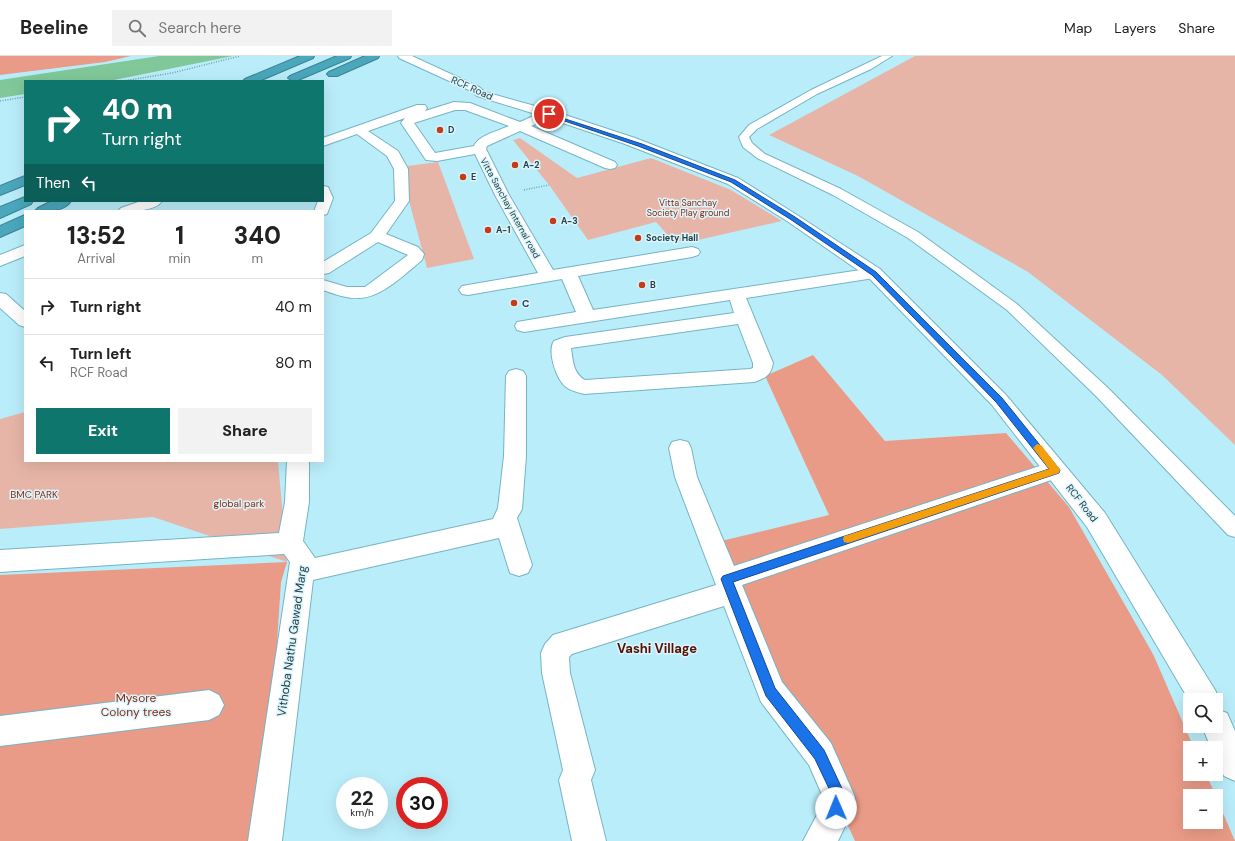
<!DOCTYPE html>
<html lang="en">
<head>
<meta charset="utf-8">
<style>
	body { margin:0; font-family:"DM Sans",sans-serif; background:#f2f2f2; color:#222; height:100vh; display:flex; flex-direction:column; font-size:15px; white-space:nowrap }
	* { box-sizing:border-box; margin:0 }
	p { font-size:13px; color:#767676 }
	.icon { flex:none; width:22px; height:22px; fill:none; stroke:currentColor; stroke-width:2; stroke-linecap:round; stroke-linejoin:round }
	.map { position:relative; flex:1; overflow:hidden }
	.sheet { position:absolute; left:24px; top:154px; width:300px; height:252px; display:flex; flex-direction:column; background:#fff; border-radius:0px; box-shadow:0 4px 16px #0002 }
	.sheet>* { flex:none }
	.guide { position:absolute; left:24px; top:24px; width:300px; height:122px; border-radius:0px; box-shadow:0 4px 16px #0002; background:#0f766e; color:#fff; overflow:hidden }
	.buttons { position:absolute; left:1183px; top:637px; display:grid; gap:8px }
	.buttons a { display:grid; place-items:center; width:40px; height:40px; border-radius:0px; background:#fff; box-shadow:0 4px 16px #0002; font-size:20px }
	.speed { position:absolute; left:336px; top:721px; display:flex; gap:8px; font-size:20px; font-weight:700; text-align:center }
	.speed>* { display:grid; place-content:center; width:52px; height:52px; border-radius:50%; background:#fff; box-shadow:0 4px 16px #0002; line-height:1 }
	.speed small { font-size:10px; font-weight:400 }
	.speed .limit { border:6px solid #d22; background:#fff; color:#111 }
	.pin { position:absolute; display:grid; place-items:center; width:34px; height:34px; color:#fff; margin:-17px; border:2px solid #fff; border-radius:50%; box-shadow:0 1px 4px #0007 }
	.me { position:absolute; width:44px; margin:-22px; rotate:359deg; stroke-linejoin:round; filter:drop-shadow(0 0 3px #0008) }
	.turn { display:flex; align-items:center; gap:14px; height:84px; padding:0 12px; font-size:18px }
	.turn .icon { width:52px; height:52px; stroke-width:2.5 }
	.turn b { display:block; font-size:28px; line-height:34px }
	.then { display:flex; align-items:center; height:38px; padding:0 12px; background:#0003; gap:8px; font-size:15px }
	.eta { display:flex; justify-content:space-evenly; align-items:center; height:68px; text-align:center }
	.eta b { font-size:24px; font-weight:800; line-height:28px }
	.primary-button { display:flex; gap:8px; margin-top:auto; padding:8px 12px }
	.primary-button a { flex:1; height:46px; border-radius:0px; background:#0f766e; color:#fff; font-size:16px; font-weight:800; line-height:46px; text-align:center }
	.primary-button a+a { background:#f2f2f2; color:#222 }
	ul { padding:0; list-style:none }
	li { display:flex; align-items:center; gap:12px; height:56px; padding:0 12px; border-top:1px solid #e0e0e0 }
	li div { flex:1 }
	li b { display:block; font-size:15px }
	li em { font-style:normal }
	header { display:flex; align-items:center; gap:24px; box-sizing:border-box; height:56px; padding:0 20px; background:#fff; border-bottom:1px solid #e0e0e0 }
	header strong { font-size:19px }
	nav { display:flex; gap:22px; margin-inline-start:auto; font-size:14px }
	.search { width:280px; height:36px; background:#f2f2f2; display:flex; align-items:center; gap:10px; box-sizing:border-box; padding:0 14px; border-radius:0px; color:#767676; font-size:15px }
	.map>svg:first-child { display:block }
</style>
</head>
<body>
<header>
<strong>Beeline</strong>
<div class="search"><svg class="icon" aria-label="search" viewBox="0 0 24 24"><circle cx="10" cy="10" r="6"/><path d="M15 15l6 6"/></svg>Search here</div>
<nav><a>Map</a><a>Layers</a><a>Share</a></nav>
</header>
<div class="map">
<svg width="1235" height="785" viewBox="0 0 1235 785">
	<rect width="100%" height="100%" fill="#baedfa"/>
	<!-- green -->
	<path fill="#e7b5a8" d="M915,0H1235V389L1162,319L1028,216L858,120L769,79Z
		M520,82L577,122L651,102L731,134L782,165L689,186L672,184L656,166L588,184L549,129L513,84Z
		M438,106L474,203L427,212L400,111Z
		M25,356V405H278L287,506L153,461L0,473V363Z"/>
	<!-- forest -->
	<path fill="#ea9b87" d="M0,0H131L105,6L0,19Z
		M813,299L885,385L1006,377L1069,451L1153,598L1194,692H1190V718H1206L1216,740H1190V766H1216V741L1235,785H855L717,486L829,459L765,320Z
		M287,506L281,526L264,785H0V519Z"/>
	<!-- water -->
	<path fill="#80c899" d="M159,0H233L109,25H25V38L0,42V24Z"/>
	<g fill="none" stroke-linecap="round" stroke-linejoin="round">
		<defs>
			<path id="service" d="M882,0H892L871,13L817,38L757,73L749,81L752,87L765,98L841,133L918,176L1017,248L1108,332L1235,460V481L1228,479L1096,340L1007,254L908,182L833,139L757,102L743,91L739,81L749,69L811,34Z"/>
			<path id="minor" d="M454,46L470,47L520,66L545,55H553L555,58L553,61L531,70L615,106L617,109L615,112L610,113L605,112L520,75L487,90L486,93L509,139L553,214L692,191L698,193L700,196L698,199L692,201L578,220L593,254L874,212L880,213L882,217L880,221L874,222L746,242L773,307C771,319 766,322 754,326L584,338C578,336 571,335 566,331C556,323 547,295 554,285L565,281L734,257L730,244L524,276L517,274L515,270L517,266L576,256L562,223L468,239L462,238L459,234L462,230L538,217L495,139L475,98L437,105L426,104L401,67L405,62L368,75L398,95L408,113L409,145L386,178L418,191L424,198L422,204C405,218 381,242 359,242C347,243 335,238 323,234V224L347,231H365L408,199L378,186L329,217L323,218V206L371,177L395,145L394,113L387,100L357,78L323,90V82L417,49H425L427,52L425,55L409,60ZM455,54H465L509,70C498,75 479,79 474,90L435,97L414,67ZM738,268L753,307V312L750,313L585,324C573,317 573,305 571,292Z
				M323,130L328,131L333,142L327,158L323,159V155H314L318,145H323Z
				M141,145H162C155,156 130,155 118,155L121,152Z
				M25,189V200L0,210V199Z
				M0,237L6,238L25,255V271L19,269L0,252Z
				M516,313L523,315L526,320V400L522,453L517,462L532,509L528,517L519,520L510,517L499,482L313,524L282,785H248L290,506L284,498L0,516V494L279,477L285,446L287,405H309V446L303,485L315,502L493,463L498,452L504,400L506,320L509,315Z
				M680,384L688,386L691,392L697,421L734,510L1055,405L1063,408L1066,414L1063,420L742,529L782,626L831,687L855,741L849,762L838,785H803L819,755L823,741L809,709L761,646L724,550L572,598L569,601L570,617L595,714L591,724L606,785H572L559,724L563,714L542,617L541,597L545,588L553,579L716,529L675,421L669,392L672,386Z
				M209,634L219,639L224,649L219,659L209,664L0,690V660Z"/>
			<path id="tertiary" d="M398,0H412L479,31L485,36L553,55L635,82L738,122L797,159L880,213L1006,339L1105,457L1215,634L1220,644L1216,653V644H1190V646L1087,471L992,349L868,221L787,165L728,128L625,88L545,61L477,40L471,35L399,2Z
				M1216,653L1227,657L1235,675V725L1224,720L1216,702V692H1211L1202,670H1216Z"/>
			<path id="motorway" d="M300,0H314L313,2L259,25H243L245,23Z
				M337,0H351L350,2L298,24L293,25L288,22L290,20Z
				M365,0H379L378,2L337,20H329L327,18L329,16Z
				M25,120V129L0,139V130Z
				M25,141V145H33L31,148L0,162V151Z
				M52,145H71C64,156 48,155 35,155L38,152Z
				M25,159V170L0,181V170Z"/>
		</defs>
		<!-- service casing -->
		<use href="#service" stroke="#75b4c4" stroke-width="2"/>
		<!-- minor casing -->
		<use href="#minor" stroke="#75b4c4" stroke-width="2"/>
		<!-- tertiary casing -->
		<use href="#tertiary" stroke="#75b4c4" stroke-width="2"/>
		<!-- motorway casing -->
		<use href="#motorway" stroke="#3d8392" stroke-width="2"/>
		<!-- path -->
		<path stroke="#77a0aa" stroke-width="1.5" stroke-dasharray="1 1.5" stroke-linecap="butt" d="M123,25L172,17L240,0
			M0,45L25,41
			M524,134L549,129"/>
		<!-- service -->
		<use href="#service" fill="#fff" fill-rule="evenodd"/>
		<!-- minor -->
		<use href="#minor" fill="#fff" fill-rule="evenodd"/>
		<!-- tertiary -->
		<use href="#tertiary" fill="#fff" fill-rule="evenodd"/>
		<!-- motorway -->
		<use href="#motorway" fill="#4aa7bc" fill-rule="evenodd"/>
	</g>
	<!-- route -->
	<path fill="#1a73e8" stroke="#114b97" d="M547,57L642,88L735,124L795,161L876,216L1002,342L1060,414L1059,417L733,526L775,632L824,694L846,741L841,756L836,758L831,756L829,752L833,741L815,703L766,640L721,523L723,520L1049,413L996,346L872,219L790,163L731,126L638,90L547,59Z"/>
	<!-- slow -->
	<path fill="#f59e0b" d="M1037,388L1041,389L1059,412L1060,414L1059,417L848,487L844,486L843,483L844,480L848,479L1049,413L1033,392Z"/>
	<!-- markers -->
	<g fill="#c53b16" stroke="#dcf5fc" stroke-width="1.5">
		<circle cx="440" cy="74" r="4"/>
		<circle cx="515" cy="109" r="4"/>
		<circle cx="463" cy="121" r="4"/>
		<circle cx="553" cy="165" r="4"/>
		<circle cx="488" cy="174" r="4"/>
		<circle cx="638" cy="182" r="4"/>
		<circle cx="642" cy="229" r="4"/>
		<circle cx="514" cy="247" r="4"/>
	</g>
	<g text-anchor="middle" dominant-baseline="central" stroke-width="3" stroke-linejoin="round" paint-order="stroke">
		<!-- far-poi labels -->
		<g font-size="9" font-weight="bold" fill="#243f45" stroke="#dcf5fc" text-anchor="start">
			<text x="448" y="74">D</text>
			<text x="523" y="109">A-2</text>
			<text x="471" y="121">E</text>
			<text x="561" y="165">A-3</text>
			<text x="496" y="174">A-1</text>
			<text x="646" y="182">Society Hall</text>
			<text x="650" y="229">B</text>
		</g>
		<!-- far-park labels -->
		<g font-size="9" fill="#862b13" stroke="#dcf5fc">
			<text x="688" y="147">Vitta Sanchay<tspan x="688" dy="10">Society Play ground</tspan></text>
		</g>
		<!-- far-street labels -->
		<g font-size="9" fill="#243f45" stroke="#dcf5fc">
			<text transform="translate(510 152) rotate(61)">Vitta Sanchay Internal road</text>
		</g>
		<!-- street labels -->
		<g font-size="10" fill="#243f45" stroke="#dcf5fc">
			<text transform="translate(472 32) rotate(24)">RCF Road</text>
			<text transform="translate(1082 447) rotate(52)">RCF Road</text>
		</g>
		<!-- poi labels -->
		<g font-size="10" font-weight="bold" fill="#243f45" stroke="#dcf5fc" text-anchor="start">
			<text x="522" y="247">C</text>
		</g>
		<!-- park labels -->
		<g font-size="10" fill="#862b13" stroke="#dcf5fc">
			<text x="34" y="438">BMC PARK</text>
			<text x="239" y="447">global park</text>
		</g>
		<!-- near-street labels -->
		<g font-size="12" fill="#243f45" stroke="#dcf5fc">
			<text transform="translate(292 585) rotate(-82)">Vithoba Nathu Gawad Marg</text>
		</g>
		<!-- near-park labels -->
		<g font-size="12" fill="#862b13" stroke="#dcf5fc">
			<text x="136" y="642">Mysore<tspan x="136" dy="14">Colony trees</tspan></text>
		</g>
		<!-- near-neighbourhood labels -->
		<g font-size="13" font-weight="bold" fill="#521101" stroke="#dcf5fc">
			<text x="657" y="592">Vashi Village</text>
		</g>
	</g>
</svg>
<div class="buttons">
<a><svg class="icon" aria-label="search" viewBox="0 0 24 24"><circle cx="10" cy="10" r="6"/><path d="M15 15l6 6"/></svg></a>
<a>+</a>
<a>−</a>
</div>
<div class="speed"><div>22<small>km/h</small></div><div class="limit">30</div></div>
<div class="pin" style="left:549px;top:58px;background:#d93025"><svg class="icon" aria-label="arrive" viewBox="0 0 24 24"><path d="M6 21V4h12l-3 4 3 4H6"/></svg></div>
<svg class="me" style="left:836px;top:752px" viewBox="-20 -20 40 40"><circle r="19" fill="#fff"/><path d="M0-13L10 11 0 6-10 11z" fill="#1a73e8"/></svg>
<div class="guide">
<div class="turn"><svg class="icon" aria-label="right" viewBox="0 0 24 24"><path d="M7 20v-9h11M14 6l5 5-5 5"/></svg><div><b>40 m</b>Turn right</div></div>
<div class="then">Then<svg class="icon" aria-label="left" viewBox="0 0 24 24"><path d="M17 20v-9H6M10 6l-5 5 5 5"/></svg></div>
</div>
<section class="sheet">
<div class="eta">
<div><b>13:52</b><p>Arrival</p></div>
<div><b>1</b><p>min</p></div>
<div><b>340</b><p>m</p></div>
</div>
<ul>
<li><svg class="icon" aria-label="right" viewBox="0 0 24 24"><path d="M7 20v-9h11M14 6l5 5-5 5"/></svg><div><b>Turn right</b></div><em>40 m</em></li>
<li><svg class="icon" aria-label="left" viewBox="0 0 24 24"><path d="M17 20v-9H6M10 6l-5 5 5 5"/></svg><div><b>Turn left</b><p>RCF Road</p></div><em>80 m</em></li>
</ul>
<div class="primary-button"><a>Exit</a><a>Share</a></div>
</section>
</div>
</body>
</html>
